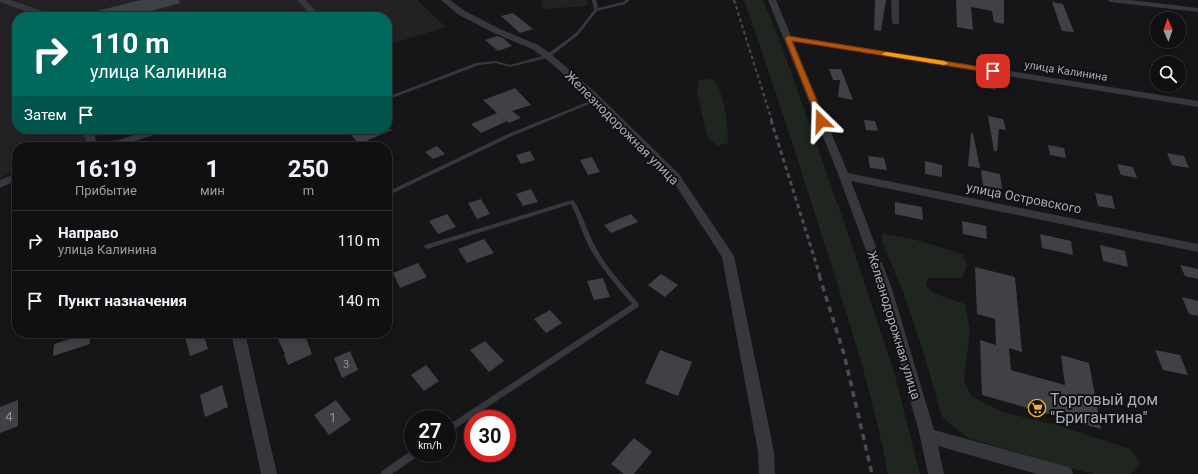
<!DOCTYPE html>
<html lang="ru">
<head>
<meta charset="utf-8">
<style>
	body { margin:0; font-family:Roboto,sans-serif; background:#1e1e20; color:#f1f3f6; height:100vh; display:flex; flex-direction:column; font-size:15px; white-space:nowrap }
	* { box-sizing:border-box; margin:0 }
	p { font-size:13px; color:#9c9d9f }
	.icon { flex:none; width:22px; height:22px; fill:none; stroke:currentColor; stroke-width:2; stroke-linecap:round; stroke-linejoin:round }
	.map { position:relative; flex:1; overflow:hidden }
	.drawer { position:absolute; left:12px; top:142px; width:380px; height:196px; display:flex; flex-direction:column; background:#101012; border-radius:16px; box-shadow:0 2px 6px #0003,0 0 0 1px #303032 }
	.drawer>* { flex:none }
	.top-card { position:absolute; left:12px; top:12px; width:380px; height:122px; border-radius:16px; box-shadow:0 2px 6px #0003,0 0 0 1px #303032; background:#00695c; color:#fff; overflow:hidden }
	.needle { width:26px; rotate:358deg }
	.controls { position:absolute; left:1150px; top:12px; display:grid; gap:8px }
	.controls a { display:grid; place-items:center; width:36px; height:36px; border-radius:50%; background:#101012; box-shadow:0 2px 6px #0003,0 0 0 1px #303032; font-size:20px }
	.speed { position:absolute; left:404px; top:410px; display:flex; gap:8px; font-size:20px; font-weight:700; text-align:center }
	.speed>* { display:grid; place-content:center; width:52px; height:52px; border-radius:50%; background:#101012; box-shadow:0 2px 6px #0003,0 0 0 1px #303032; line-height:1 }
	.speed small { font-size:10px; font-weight:400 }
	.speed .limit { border:6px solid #d22; background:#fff; color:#111 }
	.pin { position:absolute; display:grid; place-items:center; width:34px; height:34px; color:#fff; margin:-17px; border-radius:8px; box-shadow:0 2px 6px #0006 }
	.me { position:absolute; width:44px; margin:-22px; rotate:338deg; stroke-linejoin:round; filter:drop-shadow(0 0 3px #0008) }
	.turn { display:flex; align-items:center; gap:14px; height:84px; padding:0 12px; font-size:18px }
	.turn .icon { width:52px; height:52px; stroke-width:2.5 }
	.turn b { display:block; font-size:28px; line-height:34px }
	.then { display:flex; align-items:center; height:38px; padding:0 12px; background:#0003; gap:8px; font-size:15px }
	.eta { display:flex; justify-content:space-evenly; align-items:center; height:68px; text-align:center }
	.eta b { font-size:24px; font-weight:700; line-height:28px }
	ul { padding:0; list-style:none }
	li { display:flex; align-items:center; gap:12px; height:60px; padding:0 12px; border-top:1px solid #303032 }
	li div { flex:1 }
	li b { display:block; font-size:15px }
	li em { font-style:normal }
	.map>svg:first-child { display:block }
</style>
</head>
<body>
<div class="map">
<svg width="1198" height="474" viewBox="0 0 1198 474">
	<rect width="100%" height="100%" fill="#161618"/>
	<!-- built -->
	<path fill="#222225" d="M0,0H417L446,27L387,45V17H17V129H119L64,147H17V170L0,178Z
		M541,0H586L588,6L543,9Z"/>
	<!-- green -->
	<path fill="#1e261f" d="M744,0H763L781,44L853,248L894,372L920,474H888C875,403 853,333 831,264C803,176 775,88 744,0Z
		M713,79C725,94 728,123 728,143L717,146L707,136L697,92L699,80Z
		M882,234C911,237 936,245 963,255L967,265L962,278H928L926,285L933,293L965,304L970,330L964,380L971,396L1002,412L1057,425L1130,449L1140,462L1131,474H1095L1077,470L966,437L942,417L924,354L901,286L882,242Z"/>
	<!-- building -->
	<path fill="#404145" d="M141,0H179L180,3L129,17H90L89,13Z
		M875,0H886L881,31L874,30Z
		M956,0H1004V24L994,22L992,11L971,7L973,30L957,27Z
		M1052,2L1063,4L1074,32L1062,31Z
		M513,13L533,29L520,33L501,16Z
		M497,36L503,38L512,46L498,51L485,40Z
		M829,69H841L853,100L838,97L840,80H833Z
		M985,78L996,81V90L985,88Z
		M515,88L531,105L512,111L521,118L509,123L507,121L481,133L471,124L497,113L483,100Z
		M988,116L1003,119L1006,130L999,129L997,151H994Z
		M864,120L875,121L878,131L866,130Z
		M346,129H391L392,130L359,144Z
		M971,133H973L980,168L968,166Z
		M1048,145L1064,148L1066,158L1050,155Z
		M437,146L445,154L433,159L425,152Z
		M530,151L535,160L521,164L516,155Z
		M1167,153L1184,156L1189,168L1172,165Z
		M868,156L884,158L887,170L870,168Z
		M592,157L600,172L588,175L580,160Z
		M925,161L942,165V177L925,174Z
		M1117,164L1133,167L1137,178L1121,175Z
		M981,170L1000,174L1002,189L983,186Z
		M531,189L538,202L523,206L516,194Z
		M1095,193L1112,196L1115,209L1098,206Z
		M481,199L490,214L477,219L468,203Z
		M895,202L922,207L923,220L895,214Z
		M447,214L456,227L438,234L429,221Z
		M631,214L638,222L611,233L604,225Z
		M962,221L986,226L987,239L963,234Z
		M1040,234L1071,241L1073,255L1042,248Z
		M484,239L494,253L467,263L458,249Z
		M1100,245L1125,251L1128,267L1103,261Z
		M418,263L427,277L400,288L393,273Z
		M1180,265L1198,269V279L1185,276Z
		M975,267L1015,277L1022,352L1009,348L1011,370L1065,385L1061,355L1089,363L1101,429L982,395L980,340L996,345L995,319L977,314Z
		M661,274L678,285L665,297L648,285Z
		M603,278L610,297L594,300L587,281Z
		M1182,297L1198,301V316L1189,314Z
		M550,310L562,323L546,333L534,319Z
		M88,333H90V344L53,356L54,344Z
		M194,333H203L208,349L190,356L185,337Z
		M275,333H304L312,354L288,365L284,355L285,354Z
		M485,341L504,361L489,372L470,350Z
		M660,350L692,362L678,396L645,383Z
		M1155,350L1180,355L1188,375L1163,370Z
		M350,351L358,370L342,378L334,358Z
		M426,365L439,381L424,391L411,375Z
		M222,385L228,407L205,417L200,395Z
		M18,400V426L0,433V407Z
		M336,400L351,420L329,435L314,415Z
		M634,438L652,452L634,474H624L611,464Z"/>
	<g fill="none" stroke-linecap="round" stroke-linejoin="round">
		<!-- service -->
		<path fill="#37383d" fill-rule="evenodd" d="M592,0H596L598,8L623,2L626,0H630L625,4L597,11L578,35L550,57L510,67L496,63L479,65L387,100V97L476,63L496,61L510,65L546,55L576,33L594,10Z
			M595,99H597L599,100L512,136L387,196V192L508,134Z
			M572,200L574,201C583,215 587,231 595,246C606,267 623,285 638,303L639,305L638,307L447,434V426L632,304C617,286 601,268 589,247C582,233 578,218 571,204L427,249L424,247L425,245Z
			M412,450H413V453H419L418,456L392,474H381L382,471Z"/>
		<!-- minor -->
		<path fill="#37383d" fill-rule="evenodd" d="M0,0H10L48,13L50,17H42L0,2Z
			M297,0H305L322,17H313Z
			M441,0H450L465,11L500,29L538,45L551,54L595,92L679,174L734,256L774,452L775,474H759L758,452L722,257L671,178L589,96L545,58L532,49L494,33L459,15Z
			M768,0H776L791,36L1198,101V107L793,41L848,173L1198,244V252L851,181L892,289L934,430L1065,466L1071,468L1073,474H1037L938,446L944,474H928L920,436L880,289L839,176Z
			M891,0H899V24H893L892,22Z
			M1107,0H1131L1198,8V12L1111,2Z
			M82,129H92L97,143L119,140L152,129H167L166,131L120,146L85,147L87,145Z
			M17,173V180L0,188V180Z
			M231,333H245L277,474H261Z"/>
		<!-- rail-far2 -->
		<path stroke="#4a4c52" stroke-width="2" stroke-dasharray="3.5 3" stroke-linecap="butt" d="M734,0L772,121"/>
		<!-- rail-far1 -->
		<path stroke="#4a4c52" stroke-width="3" stroke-dasharray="4.5 3.5" stroke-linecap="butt" d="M771,120L820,276"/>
		<!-- rail -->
		<path stroke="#4a4c52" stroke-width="3.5" stroke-dasharray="6 5" stroke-linecap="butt" d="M819,275L844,354L872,474"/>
	</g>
	<!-- route -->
	<path fill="#b45309" stroke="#753606" d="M788,36L993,69L996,71L993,73L792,41L825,121L821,123L818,121L785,38Z"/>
	<!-- slow -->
	<path fill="#f59e0b" d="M886,52L944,61L948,63L944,65L883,55L882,54Z"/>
	<!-- icons -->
	<defs>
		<symbol id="supermarket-ring" viewBox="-11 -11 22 22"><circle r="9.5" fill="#111113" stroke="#f2b134" stroke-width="1.5"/><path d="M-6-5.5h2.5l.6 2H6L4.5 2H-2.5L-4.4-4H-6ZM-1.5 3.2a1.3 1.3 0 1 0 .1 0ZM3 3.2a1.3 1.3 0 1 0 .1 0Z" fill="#f2b134"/></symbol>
	</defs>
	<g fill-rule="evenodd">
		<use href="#supermarket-ring" x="1027" y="398" width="20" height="20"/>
	</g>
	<g text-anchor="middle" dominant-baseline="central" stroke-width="4" stroke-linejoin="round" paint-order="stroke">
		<!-- far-street labels -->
		<g font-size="11" fill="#a8adb8" stroke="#111113">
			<text transform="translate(1066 71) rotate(9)">улица Калинина</text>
		</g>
		<!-- number labels -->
		<g font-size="11" fill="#8e929b">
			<text x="346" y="364">3</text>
		</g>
		<!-- street labels -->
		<g font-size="13" fill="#a8adb8" stroke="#111113">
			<text transform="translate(622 128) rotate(45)">Железнодорожная улица</text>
			<text transform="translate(1024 198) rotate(11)">улица Островского</text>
			<text transform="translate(894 325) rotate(73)">Железнодорожная улица</text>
		</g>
		<!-- near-number labels -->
		<g font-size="13" fill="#8e929b">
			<text x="9" y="416">4</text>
			<text x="333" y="417">1</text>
		</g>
		<!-- near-poi labels -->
		<g font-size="16" fill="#a8adb8" stroke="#111113" text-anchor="start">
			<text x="1050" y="399">Торговый дом<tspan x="1050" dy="18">"Бригантина"</tspan></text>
		</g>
	</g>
</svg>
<div class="controls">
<a><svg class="needle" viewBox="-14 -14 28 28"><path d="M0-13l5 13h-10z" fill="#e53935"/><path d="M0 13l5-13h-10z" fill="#9c9d9f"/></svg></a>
<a><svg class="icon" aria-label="search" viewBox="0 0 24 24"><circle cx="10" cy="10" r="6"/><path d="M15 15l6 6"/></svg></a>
</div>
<div class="speed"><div>27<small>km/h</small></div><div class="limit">30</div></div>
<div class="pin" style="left:993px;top:71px;background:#d93025"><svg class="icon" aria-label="arrive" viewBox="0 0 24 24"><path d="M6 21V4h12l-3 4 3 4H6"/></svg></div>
<svg class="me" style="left:821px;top:121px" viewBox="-20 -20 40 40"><path d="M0-17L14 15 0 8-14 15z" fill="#b45309" stroke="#fff" stroke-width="4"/></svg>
<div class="top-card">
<div class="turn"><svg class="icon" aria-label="right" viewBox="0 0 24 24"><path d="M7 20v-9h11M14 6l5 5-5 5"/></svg><div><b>110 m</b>улица Калинина</div></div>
<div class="then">Затем<svg class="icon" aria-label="arrive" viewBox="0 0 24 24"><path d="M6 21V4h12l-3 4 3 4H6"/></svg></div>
</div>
<section class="drawer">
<div class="eta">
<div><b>16:19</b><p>Прибытие</p></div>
<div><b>1</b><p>мин</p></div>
<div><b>250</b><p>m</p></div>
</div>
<ul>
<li><svg class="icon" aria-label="right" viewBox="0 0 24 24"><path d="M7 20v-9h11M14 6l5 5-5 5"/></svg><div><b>Направо</b><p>улица Калинина</p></div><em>110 m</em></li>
<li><svg class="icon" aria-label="arrive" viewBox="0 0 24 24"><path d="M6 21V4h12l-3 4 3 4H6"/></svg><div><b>Пункт назначения</b></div><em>140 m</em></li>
</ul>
</section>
</div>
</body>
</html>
